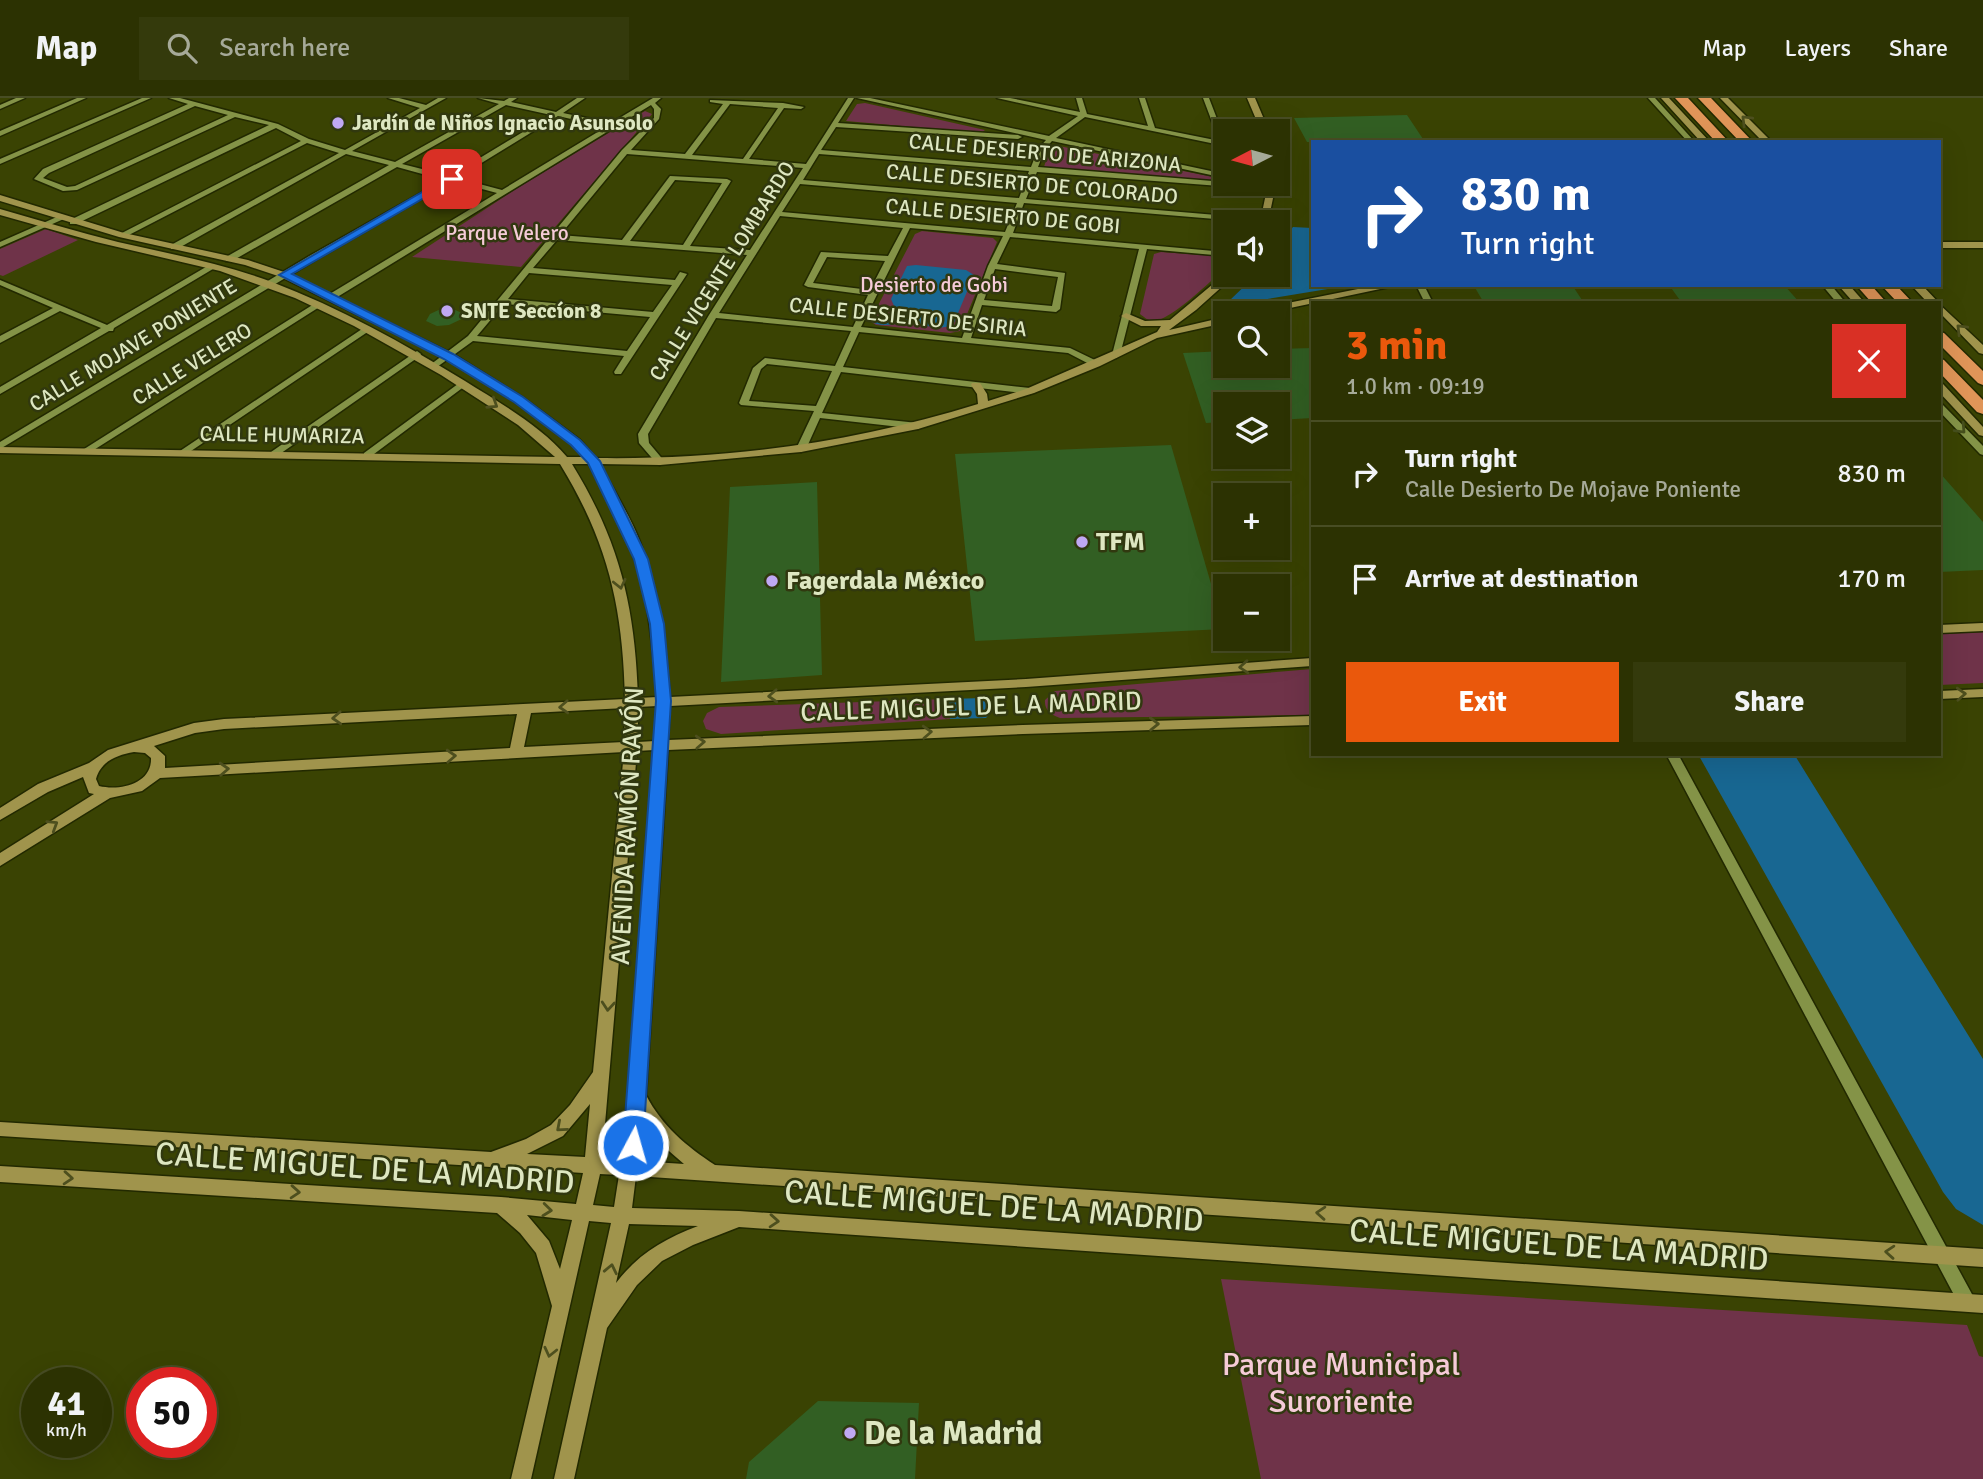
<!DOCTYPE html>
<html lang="en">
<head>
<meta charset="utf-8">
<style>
	body { margin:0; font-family:Signika,sans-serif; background:#343a0c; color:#f1f3f6; height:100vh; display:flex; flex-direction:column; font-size:26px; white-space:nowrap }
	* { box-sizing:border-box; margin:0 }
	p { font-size:23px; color:#a6aa99 }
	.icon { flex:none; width:38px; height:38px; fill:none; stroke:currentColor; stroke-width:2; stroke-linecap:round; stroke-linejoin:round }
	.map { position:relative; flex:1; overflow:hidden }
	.panel { position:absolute; left:1311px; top:203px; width:630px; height:455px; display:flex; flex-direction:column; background:#2c3202; border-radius:0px; box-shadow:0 7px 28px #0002,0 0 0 2px #484d24 }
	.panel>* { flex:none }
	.guide { position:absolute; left:1311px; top:42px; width:630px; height:147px; border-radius:0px; box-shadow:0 7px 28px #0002,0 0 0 2px #484d24; background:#1a4fa0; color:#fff; overflow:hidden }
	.needle { width:46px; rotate:264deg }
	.fabs { position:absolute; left:1213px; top:21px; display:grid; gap:14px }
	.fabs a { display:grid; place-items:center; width:77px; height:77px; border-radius:0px; background:#2c3202; box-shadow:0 7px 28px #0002,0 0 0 2px #484d24; font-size:35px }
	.speed { position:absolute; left:21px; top:1269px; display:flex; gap:14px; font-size:35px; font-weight:700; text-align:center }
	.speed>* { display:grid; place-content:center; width:91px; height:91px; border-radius:50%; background:#2c3202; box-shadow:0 7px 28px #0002,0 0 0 2px #484d24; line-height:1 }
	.speed small { font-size:18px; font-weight:400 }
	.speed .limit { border:10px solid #d22; background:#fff; color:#111 }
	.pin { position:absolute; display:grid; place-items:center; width:60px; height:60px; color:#fff; margin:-30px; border-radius:14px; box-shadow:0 4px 10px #0006 }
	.me { position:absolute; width:77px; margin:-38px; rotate:6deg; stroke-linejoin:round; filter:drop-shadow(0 0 5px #0008) }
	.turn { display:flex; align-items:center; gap:24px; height:147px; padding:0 35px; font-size:32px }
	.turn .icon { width:91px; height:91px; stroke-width:2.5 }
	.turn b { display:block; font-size:49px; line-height:60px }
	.round { display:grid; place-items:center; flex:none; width:74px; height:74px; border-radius:0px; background:#343a0c }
	.head { display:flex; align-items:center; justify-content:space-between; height:119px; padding:0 35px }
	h1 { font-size:42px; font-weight:800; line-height:52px; color:#ea580c }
	.primary-button { display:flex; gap:14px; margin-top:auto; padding:14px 35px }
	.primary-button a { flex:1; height:80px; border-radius:0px; background:#ea580c; color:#fff; font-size:28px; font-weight:800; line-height:80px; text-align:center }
	.primary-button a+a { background:#343a0c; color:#f1f3f6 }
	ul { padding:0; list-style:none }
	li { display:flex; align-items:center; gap:21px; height:105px; padding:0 35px; border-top:2px solid #484d24 }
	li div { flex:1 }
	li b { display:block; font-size:26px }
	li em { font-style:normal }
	header { display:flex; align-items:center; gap:42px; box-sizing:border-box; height:98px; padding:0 35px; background:#2c3202; border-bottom:2px solid #484d24 }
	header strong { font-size:33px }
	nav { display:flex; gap:38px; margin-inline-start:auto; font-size:24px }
	.search { width:490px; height:63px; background:#343a0c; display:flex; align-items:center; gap:18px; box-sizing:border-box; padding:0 24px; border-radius:0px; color:#a6aa99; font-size:26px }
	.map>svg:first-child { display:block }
</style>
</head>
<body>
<header>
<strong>Map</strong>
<div class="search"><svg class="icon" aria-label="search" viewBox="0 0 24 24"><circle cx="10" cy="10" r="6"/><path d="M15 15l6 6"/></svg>Search here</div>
<nav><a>Map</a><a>Layers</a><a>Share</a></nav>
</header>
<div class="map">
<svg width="1983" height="1381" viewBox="0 0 1983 1381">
	<rect width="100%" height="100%" fill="#3a4303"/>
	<!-- green -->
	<path fill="#6f3349" d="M865,5L985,32L981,35L846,23L857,6Z
		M645,13L652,16L521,169L412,159L516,91Z
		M1054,47L1223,81L1225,84L1044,69L1050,49Z
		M46,131L78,142L3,178L0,177V151Z
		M922,133L993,140L997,144L960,233L950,235L876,227L870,223L915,136Z
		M1161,154L1216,158L1225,163V170C1212,182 1171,222 1154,223C1148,223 1144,219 1140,216L1154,156Z
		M1983,534V585L1939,587V536Z
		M1312,571V617L1060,620C1051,617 1044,612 1045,602L1055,593Z
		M947,601L950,621L721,636L706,631L703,623L707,615L719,609Z
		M1221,1181L1967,1227L1979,1258L1983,1259V1381H1261Z"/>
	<!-- water -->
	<path fill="#186792" d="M1293,129L1312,130V187L1346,188L1231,207L1229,203L1256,177H1278V148Z
		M916,167L966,172L974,177L953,227C939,233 923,226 908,225C894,224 883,231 870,223L899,219L891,201L907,168Z
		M984,600L991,602L996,609L986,620L950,621L947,601Z
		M1698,656H1794L1983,961V1127L1956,1111L1943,1094Z"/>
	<!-- building -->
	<path fill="#325f23" d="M1407,17L1425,44H1307L1294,20Z
		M1572,187L1584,205H1484L1474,188Z
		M1669,187H1784L1800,205H1682Z
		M447,208L468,218L449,227L437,228L426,223L430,216Z
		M1312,250V320L1278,322V306H1225V324L1206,325L1183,255L1225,253V268H1278V251Z
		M1171,347L1224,531L975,543L955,356Z
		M1939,374L1983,424V472L1939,474Z
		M817,384L822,577L721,584L730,389Z
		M818,1303L919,1305L915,1381H746L749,1364Z"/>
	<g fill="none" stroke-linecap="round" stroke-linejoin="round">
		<defs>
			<path id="street" d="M16,0H25L0,11V7Z
				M77,0H86L0,38V33Z
				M142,0H151L0,66V61Z
				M169,0H180L278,26L309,41L345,52L420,10L388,0H399L426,7L438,0H446L352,53L395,64L499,6L478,0L504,3L509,0H517L511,4L556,14L577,0H585L563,15L611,25L653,0H661L655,5L661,11L659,21L631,52L685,56L723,6L710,4V2L783,5L804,9L801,11L784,10L749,61L806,66L848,0H854L838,25L1018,37L1022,39L1018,41L836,29L821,52L1031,69L1038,51L1046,42L857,0H870L1049,38L1078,18L997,0H1010L1080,14L1076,0H1082L1087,16L1148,28L1139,0H1145L1155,30L1225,44V48L1085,19L1056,40L1225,76V80L1052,43L1045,51L1038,69L1225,84V86L1272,88L1276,90L1272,92L1037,74L1026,101L1264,121L1268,123L1251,124L1024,105L1013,135L1225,154V158L1147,151L1120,257L1116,260L1112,257L1139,151L1010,139L997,166L1065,175L1060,211L1056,214L982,207L971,240L1070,250L1099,264V268H1093L1068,255L859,234L843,269L1030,290L1035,293L1030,296L841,274L822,315L918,325L923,328L918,331L820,320L806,351L801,354L796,351L814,313L741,307L739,305L753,270L765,260L835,268L851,233L716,220L648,336L649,345L665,364L660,367L657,366L639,345L638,336L709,217L747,157L557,142L533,170L675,182L680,174L687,176L621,276H615L614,274L624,258L473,243L437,269L430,267L468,238L622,52L654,20V11L651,7L334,201H328V197L497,95L452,83L317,161L0,351V344L311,157L444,82L397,69L232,163H226V159L389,67L346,56L177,151H171V147L339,55L307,45L125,139L118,137L301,43L276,30L76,126H70V122L269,27L235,19L77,92L63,93L34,81L43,71L188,6ZM730,6L778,10L743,61L692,57ZM506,7L551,17L450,78L402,66ZM195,8L228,17L75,88L67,89L43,80L49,75ZM558,18L606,29L502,92L457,80ZM627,56L803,70L750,152L690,148L731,83L727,81L670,78L622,142L560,137ZM819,56L1029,73L1019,100L803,82ZM675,82L722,85L683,147L630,143ZM800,86L1017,105L1005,134L782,114ZM780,118L903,130L888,158L821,154L804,187L808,189L868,197L853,229L719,215ZM910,130L1003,138L988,168L962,240L861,229ZM827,159L885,163L870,192L813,185ZM995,171L1058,179L1052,208L984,202ZM529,175L672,187L653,214L508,201ZM504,206L650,219L627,253L477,238ZM767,266L832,273L816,308L749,303L761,271Z
				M1203,0H1209L1224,39L1217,37Z
				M1648,0H1655L1695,44H1688Z
				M59,118L66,120L0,149V144Z
				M211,166L218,168L114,230L113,233H109L0,296V289L101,230L60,213L0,245V238L53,210L0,187V182L107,227Z
				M1416,187H1424L1433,205H1425Z
				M1822,187H1831L1846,205H1837Z
				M314,206L321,208L89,355H83L81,353Z
				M365,229L372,231L185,357H179L177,355Z
				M417,253L421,256L420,258L277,358H271V354Z
				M462,283L467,286L465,288L370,359H364V355Z
				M1939,305L1942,306L1983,348V357L1980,356L1939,313Z
				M1666,656H1678L1973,1198L1975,1204L1973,1210L1967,1212L1961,1210Z"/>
			<path id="secondary" d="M1247,0H1255L1269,33H1261Z
				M1661,0H1669L1710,44H1701Z
				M1720,0H1728L1772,44H1763Z
				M1268,86H1276L1268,124H1260Z
				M0,97L124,135L248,162L287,175L453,256L522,299L580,342L596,360C726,362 853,345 978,306L977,296L971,287L972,285H980L987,296L988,303L1026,291L1157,234L1161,228H1141L1121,218L1126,215L1145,223L1170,222L1225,176L1235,177L1196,212L1169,232L1225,219V225L1157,240L1100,268L1034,295L918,331L801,354L660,367L600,366C613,392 630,417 640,444C660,497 665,543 670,599L1026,581L1312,560V568L1026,589L670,608L668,642L1023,627L1312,618V627L1023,636L668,652L646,997C662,1028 686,1048 715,1067L1983,1151V1169L636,1078L632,1110L739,1113L1983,1197V1215L739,1129L693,1147L662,1163L637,1187L607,1230L574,1381H554L611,1125L589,1123L531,1381H511L552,1208L536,1155L520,1135L497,1115L0,1084V1068L501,1099L576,1106L583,1075L0,1038V1024L491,1054L526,1041L551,1027L570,1007L593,974L624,654L160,680L142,693L110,700L0,768V755L94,696L89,695L83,679L48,694L0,722V710L38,686L89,665L108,652L194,625L224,621L625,601C623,510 608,444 560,366L0,355V349L555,359L518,327L441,277L354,228L295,200L220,173L96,144L0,117V111C39,122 78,134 118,144C170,156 221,165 272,184C340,210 403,245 465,283C500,305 540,327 567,359H584L572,346L514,303L445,260L281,179L245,167L119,139L0,103ZM572,366H589C601,390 615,414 626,439C649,490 652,545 657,599L638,600C635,509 620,444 572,366ZM657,608L655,643L638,644V609ZM625,610L624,644L524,649L531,615ZM517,616L510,650L165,670V658L154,648L195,635L224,631ZM654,652L630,997L621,1062L602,1061L637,653ZM134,654L145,655L151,660C152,686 120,693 99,688L96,681C101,663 117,657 134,654ZM590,1006L585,1059L527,1056L563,1038ZM643,1023L662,1047L684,1066L638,1063ZM600,1076L619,1077L614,1109L593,1107ZM527,1117L572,1122L560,1171L549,1143ZM629,1126L698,1128C664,1141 638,1156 616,1185Z
				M1939,144H1983V150H1939Z
				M1378,187H1399L1266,215H1248L1253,212Z
				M1838,187H1849L1865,205H1854Z
				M1911,187H1922L1939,205H1928Z
				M1939,206L1983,247V256L1979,255L1939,214Z
				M1939,285L1943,286L1983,329V338L1979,337L1939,294Z
				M1983,525V533L1939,535V527Z
				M1983,591V599L1939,601V593Z"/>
			<path id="highway" d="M1675,0H1688L1729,44H1716Z
				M1698,0H1711L1753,44H1740Z
				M1856,187H1871L1887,205H1872Z
				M1881,187H1896L1913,205H1898Z
				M1939,234L1944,235L1983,273V287L1978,285L1939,246Z
				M1939,260L1944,262L1983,302V316L1977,314L1939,274Z"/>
		</defs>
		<!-- street casing -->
		<use href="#street" stroke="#222900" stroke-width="3"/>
		<!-- secondary casing -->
		<use href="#secondary" stroke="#222900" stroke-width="3"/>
		<!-- highway casing -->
		<use href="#highway" stroke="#222900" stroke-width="3"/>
		<!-- street -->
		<use href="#street" fill="#849347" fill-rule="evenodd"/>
		<!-- secondary -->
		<use href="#secondary" fill="#a0944c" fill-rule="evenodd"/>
		<!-- highway -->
		<use href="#highway" fill="#e09558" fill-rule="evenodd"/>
	</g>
	<!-- one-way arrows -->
	<defs><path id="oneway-chevron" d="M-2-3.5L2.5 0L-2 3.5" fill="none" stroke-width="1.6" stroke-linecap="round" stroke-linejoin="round" transform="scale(1.75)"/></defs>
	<g stroke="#4d4f1e">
		<use href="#oneway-chevron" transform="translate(1746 22) rotate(-135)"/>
		<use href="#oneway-chevron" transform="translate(1961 231) rotate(-135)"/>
		<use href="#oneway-chevron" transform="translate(493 306) rotate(33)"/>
		<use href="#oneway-chevron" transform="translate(620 486) rotate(77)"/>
		<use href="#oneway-chevron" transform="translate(1244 569) rotate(176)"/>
		<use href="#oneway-chevron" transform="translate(1961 596) rotate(-3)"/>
		<use href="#oneway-chevron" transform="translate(773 598) rotate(177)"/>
		<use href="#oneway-chevron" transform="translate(564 609) rotate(177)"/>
		<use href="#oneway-chevron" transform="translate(337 620) rotate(177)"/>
		<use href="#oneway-chevron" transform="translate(1154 626) rotate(-1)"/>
		<use href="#oneway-chevron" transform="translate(927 634) rotate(-3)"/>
		<use href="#oneway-chevron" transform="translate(700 644) rotate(-3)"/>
		<use href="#oneway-chevron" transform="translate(451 658) rotate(-3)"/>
		<use href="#oneway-chevron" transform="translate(224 671) rotate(-3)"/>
		<use href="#oneway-chevron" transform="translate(53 727) rotate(-32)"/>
		<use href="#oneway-chevron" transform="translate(608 908) rotate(95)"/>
		<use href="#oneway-chevron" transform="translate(561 1029) rotate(139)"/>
		<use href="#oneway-chevron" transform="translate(68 1080) rotate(4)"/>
		<use href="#oneway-chevron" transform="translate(295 1094) rotate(4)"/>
		<use href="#oneway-chevron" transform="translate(547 1112) rotate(6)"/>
		<use href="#oneway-chevron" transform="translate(1321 1115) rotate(-176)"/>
		<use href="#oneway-chevron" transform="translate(774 1123) rotate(4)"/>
		<use href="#oneway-chevron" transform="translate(1890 1154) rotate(-176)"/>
		<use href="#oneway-chevron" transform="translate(611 1171) rotate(-78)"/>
		<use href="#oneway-chevron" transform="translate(550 1254) rotate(103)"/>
	</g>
	<use stroke="#464f1d" href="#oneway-chevron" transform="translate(1961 331) rotate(47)"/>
	<!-- route -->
	<path fill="#1a73e8" stroke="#114b97" stroke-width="2" d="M448,79L457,81L292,176L453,256L523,299L580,342L600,363L648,461L664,526L671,603L643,1047L640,1053L633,1055L626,1053L623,1047L656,603L650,526L634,461L588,365L571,347L514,304L444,261L279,177Z"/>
	<!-- markers -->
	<g fill="#c0a8f3" stroke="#31380f" stroke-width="2.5">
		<circle cx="338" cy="25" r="7"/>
		<circle cx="447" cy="213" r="7"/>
		<circle cx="1082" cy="444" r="7"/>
		<circle cx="772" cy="483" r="7"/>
		<circle cx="850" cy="1335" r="7"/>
	</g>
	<g text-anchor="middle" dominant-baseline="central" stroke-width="5" stroke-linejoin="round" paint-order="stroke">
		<!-- far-poi labels -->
		<g font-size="21" font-weight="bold" fill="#dee7c1" stroke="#31380f" text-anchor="start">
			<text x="352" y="25">Jardín de Niños Ignacio Asunsolo</text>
			<text x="461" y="213">SNTE Seccíon 8</text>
		</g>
		<!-- far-street labels -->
		<g font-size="21" fill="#dee7c1" stroke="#31380f">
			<text transform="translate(1045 55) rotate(5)">CALLE DESIERTO DE ARIZONA</text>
			<text transform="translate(1032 86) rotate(5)">CALLE DESIERTO DE COLORADO</text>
			<text transform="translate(1003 118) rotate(5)">CALLE DESIERTO DE GOBI</text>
			<text transform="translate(722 173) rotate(-58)">CALLE VICENTE LOMBARDO</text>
			<text transform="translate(908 219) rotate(6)">CALLE DESIERTO DE SIRIA</text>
			<text transform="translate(133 247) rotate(-31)">CALLE MOJAVE PONIENTE</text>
			<text transform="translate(192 266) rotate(-32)">CALLE VELERO</text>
			<text transform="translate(282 337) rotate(1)">CALLE HUMARIZA</text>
		</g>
		<!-- far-park labels -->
		<g font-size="21" fill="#f6cbd8" stroke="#31380f">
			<text x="507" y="135">Parque Velero</text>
			<text x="934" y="187">Desierto de Gobi</text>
		</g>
		<!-- poi labels -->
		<g font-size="26" font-weight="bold" fill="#dee7c1" stroke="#31380f" text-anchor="start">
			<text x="1096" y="444">TFM</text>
			<text x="786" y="483">Fagerdala México</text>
		</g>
		<!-- street labels -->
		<g font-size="26" fill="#dee7c1" stroke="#31380f">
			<text transform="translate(971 609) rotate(-2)">CALLE MIGUEL DE LA MADRID</text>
			<text transform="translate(628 728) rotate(-87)">AVENIDA RAMÓN RAYÓN</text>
		</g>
		<!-- near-street labels -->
		<g font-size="32" fill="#dee7c1" stroke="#31380f">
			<text transform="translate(365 1070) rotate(4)">CALLE MIGUEL DE LA MADRID</text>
			<text transform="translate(994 1108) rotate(4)">CALLE MIGUEL DE LA MADRID</text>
			<text transform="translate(1559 1147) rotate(4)">CALLE MIGUEL DE LA MADRID</text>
		</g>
		<!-- near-park labels -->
		<g font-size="32" fill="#f6cbd8" stroke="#31380f">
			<text x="1341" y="1266">Parque Municipal<tspan x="1341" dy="37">Suroriente</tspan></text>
		</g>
		<!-- near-poi labels -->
		<g font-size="32" font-weight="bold" fill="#dee7c1" stroke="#31380f" text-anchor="start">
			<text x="864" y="1335">De la Madrid</text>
		</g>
	</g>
</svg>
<div class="fabs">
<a><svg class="needle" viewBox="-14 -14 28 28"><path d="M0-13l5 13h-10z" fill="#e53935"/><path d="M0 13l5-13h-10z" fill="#a6aa99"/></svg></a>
<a><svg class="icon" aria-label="sound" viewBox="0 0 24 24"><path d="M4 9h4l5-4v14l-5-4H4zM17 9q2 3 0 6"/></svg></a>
<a><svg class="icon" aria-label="search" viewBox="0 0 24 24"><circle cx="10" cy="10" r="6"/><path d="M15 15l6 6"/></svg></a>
<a><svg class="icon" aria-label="layers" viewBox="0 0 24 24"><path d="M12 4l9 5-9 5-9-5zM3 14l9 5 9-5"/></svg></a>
<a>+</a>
<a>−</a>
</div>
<div class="speed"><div>41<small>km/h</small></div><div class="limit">50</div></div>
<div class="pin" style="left:452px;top:81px;background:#d93025"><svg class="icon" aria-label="arrive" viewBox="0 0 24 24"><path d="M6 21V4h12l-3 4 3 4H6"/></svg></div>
<svg class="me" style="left:633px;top:1047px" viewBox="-20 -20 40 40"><circle r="17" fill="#1a73e8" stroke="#fff" stroke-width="3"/><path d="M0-11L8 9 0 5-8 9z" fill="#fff"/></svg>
<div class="guide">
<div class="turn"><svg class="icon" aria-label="right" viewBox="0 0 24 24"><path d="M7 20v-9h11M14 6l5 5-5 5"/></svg><div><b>830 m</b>Turn right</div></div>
</div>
<section class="panel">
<div class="head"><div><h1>3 min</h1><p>1.0 km · 09:19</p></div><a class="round" style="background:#d93025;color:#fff"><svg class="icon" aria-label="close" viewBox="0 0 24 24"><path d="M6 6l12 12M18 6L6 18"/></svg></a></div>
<ul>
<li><svg class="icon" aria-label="right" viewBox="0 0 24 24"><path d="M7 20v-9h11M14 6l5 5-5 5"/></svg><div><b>Turn right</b><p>Calle Desierto De Mojave Poniente</p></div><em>830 m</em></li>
<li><svg class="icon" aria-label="arrive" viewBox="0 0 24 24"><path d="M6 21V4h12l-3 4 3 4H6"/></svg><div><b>Arrive at destination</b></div><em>170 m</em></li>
</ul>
<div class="primary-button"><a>Exit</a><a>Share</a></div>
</section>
</div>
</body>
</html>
